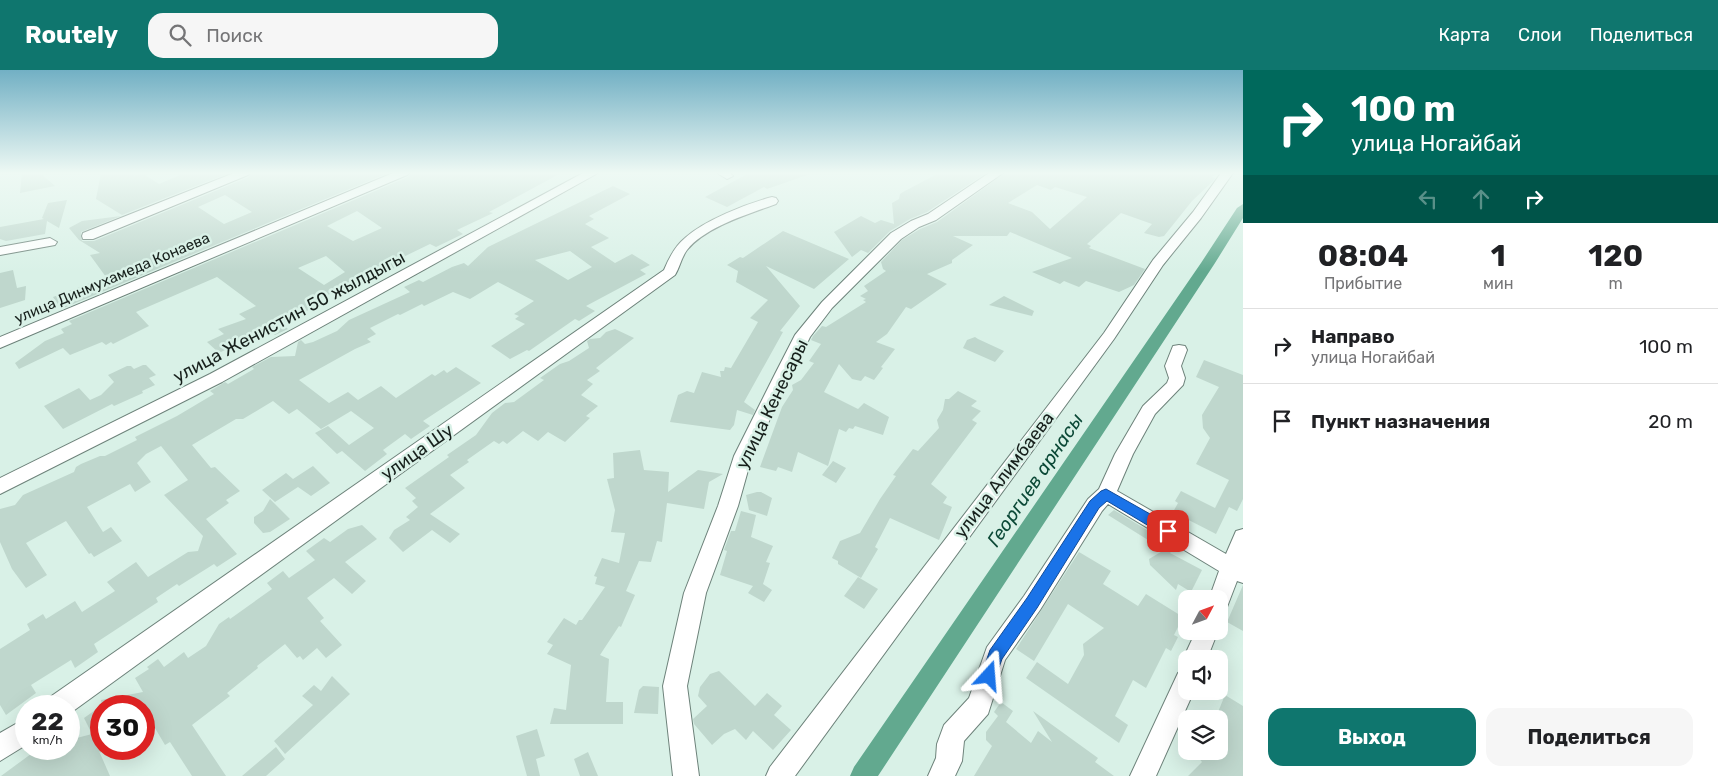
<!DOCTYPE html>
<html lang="ru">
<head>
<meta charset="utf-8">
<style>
	body { margin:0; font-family:Rubik,sans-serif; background:#f6f6f6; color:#202124; height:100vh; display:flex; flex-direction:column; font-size:19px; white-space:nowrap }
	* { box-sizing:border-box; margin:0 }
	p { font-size:16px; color:#757577 }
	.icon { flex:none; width:28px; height:28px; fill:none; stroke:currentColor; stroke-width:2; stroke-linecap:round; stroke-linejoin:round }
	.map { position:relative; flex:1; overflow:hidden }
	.details { display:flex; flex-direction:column; background:#fff; width:475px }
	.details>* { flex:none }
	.top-card { background:#00695c; color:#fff; overflow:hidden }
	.needle { width:32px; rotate:49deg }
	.fabs { position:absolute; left:1178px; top:520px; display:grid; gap:10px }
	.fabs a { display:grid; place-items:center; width:50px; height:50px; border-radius:10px; background:#fff; box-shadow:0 5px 20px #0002; font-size:25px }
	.speed { position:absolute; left:15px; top:625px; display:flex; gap:10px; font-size:25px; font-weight:700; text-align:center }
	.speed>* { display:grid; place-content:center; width:65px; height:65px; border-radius:50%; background:#fff; box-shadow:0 5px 20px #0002; line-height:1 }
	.speed small { font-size:12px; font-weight:400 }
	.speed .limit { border:8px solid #d22; background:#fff; color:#111 }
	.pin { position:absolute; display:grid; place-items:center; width:42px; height:42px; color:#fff; margin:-21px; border-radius:10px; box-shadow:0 2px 8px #0006 }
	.me { position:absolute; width:55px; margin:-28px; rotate:19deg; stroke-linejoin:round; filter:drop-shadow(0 0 4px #0008) }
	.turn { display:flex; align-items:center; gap:18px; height:105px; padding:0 25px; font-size:22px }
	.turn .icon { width:65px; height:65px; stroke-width:2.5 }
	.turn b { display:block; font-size:35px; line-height:42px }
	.lanes { display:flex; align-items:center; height:48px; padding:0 25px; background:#0003; justify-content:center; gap:25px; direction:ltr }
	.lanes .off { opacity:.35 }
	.eta { display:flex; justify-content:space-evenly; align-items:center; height:85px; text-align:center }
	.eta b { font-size:30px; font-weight:700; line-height:35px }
	.cta { display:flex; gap:10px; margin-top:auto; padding:10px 25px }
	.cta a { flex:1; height:58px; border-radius:15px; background:#0f766e; color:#fff; font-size:20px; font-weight:700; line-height:58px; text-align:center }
	.cta a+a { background:#f6f6f6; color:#202124 }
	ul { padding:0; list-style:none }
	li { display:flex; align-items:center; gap:15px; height:75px; padding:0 25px; border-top:1px solid #e0e0e0 }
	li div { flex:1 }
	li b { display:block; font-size:19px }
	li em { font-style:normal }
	header { display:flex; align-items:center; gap:30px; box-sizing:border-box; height:70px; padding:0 25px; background:#0f766e; color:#fff }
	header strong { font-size:24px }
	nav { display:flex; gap:28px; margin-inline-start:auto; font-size:18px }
	.search { width:350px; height:45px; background:#f6f6f6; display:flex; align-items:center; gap:12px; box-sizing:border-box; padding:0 18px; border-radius:15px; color:#757577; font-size:19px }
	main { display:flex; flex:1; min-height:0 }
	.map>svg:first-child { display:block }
</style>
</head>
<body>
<header>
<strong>Routely</strong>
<div class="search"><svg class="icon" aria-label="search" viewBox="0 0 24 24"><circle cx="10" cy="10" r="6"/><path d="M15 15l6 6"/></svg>Поиск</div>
<nav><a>Карта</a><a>Слои</a><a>Поделиться</a></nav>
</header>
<main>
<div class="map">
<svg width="1243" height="706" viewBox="0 0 1243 706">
	<rect width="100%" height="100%" fill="#d9f1e7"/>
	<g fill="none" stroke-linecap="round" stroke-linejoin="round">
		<!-- canal -->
		<path fill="#62a98f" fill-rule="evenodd" d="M1243,134V148L1215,193L878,706H850L854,697L1201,193L1237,138Z"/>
	</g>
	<!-- building -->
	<path fill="#bfd7cd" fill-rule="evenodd" d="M22,103H40L55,116L20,123Z
		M101,103H130L134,106L142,103L159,114L185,103H229L122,145L96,129Z
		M252,103H388L61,239L53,227L106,207L90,185L100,183L79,170L69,158L82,151L121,146L81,162L82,171H94L249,107ZM225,125L252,142L224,154L198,137Z
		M411,103H561L489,142L493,143L457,160L463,164L436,177L430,174L397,190L403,194L390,200L385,197L334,222L320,229L324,232L282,254L288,259L275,265L267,259L219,283L207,272L224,264L218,259L246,249L239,244L256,236L217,207L136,242L149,256L113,274L111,272L106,275L102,272L70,285L63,278L19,299L15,293L45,271L64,263L61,259L72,254L69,251L408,107ZM357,141L382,158L353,171L327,156ZM326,186L345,202L324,215L298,198Z
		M749,103H806L807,105L767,119L764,117L727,137L705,127Z
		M939,103H986L927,142L910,149L890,161L868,183L861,180L852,187L834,162L861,146L875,153L881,150L894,154L892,133L899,129L900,124L903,122Z
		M1005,103H1217L1212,107L1215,108L1213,111L1192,131L1164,166L1159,167L1144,163L1152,154L1121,143L1087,174L1091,176L1089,178L1145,199L1134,215L1119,222L1086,211L1079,217L1064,211L1060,214L1032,202L1072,188L1010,162L1007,166H953L973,175L952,190V193L927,204L947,214L911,239L906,237L887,264L876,272L895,279L881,297L883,298L874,310L865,306L861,311L852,309L839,294L824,322L858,339L864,333L889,347L883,365L855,356L853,359L849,358L846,362L839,359L828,396L798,382L792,402L778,397L776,401L760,397L782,337L793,320L792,315L801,310L814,293L809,291L821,274L811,270L813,266L822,256L826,257L866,232L863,230L866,229L860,226L868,221L864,216L886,201L883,199L881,192L902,170L920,159L937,152ZM1037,115L1051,120L1055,117L1087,127L1050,159L1032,142L1008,133Z
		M613,116L630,124L589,146L594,149L585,154L609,168L591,177L615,193L632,184L650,195L640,200L646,204L586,236L595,241L579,251L575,249L529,281L527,280L510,289L491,276L525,254L515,249L519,246L514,244L534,231L498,212L470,229L453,222L424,236L422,234L400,245L398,244L370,258L376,264L367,269L371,272L355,279L299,310L329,333L348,322L358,330L381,316L396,328L432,304L435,306L444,300L447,303L456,297L481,313L423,351L430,356L411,369L405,364L383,380L387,384L365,401L342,381L337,384L315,363L328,356L349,375L374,358L351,341L321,359L297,339L289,344L273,331L243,349H236L192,375L211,398L215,397L240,421L226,430L229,433L206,449L237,484L217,497L214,494L179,516L177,514L156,528L158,532L94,574L98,582L75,598L71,590L31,615L36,623L6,645L0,635V579L30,560L27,554L43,544L46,549L75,531L82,542L115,521L107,512L136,492L148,507L188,482L198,481L203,466L164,425L188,410L161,376L146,384L137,393L151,412L135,422L130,414L87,437L103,462L111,457L122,471L94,487L91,483L89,484L66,451L26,473L47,505L26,518L12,499L0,472V439L15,435L23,425L74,402L76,397L81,394L100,386H105L137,370L135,367L177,346L214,324L210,321L225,312L228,314L254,299L252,297L271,287L295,286L298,272L301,270L305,274L313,272L337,261L349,250L410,222L404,217L419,210L423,212L452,197L464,193L468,196L488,177ZM570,181L592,197L568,210L535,190Z
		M67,130L59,158L47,151L45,164L6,171L0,169V157L44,149L42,148L48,133Z
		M783,161L849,189L814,219L766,196L800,236L780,261L783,262L744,332L755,340L753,345L737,340L734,355L730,360L670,352L678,325L687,321L694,323L702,302L721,307L720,301H724L725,297L731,298L758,252L750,248L768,230L736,212L738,201L727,195L740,187L743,188Z
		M13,200L17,218L26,216L25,230L0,238V203Z
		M1004,226L1034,241L1032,246L989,235Z
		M615,259L634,268L596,298L600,301L587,310L593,314L581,325L598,336L586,346L590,348L565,372L548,362L538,371L523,361L507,374L503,371L499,374L494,371L467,390L469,392L450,405L465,418L430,444L460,464L450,473L432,460L403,482L389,468L394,460L410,450L406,447L418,437L412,431L416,428L405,418L449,387L447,385L476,365L492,343L505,333L514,332L544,310L540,308L560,294L569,291L589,278L587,271L590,269L600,268L606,262Z
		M975,267L978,269L1004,281L995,292L963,278L967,270Z
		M1204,290L1243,305V429L1237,441L1229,437L1216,464L1173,442L1178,433L1175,431L1181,421L1215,438L1229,410L1196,394L1210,368L1203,358L1202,345L1219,317L1196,307Z
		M143,295H146L156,305L149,308L155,315L142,321L143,323L114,336L112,334L63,359L44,336L79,318L90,330L101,325L114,312L108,305L127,296H131L134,299Z
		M958,321L977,331L971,336L981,341L972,350L977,353L931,414L947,427L943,433L952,437L939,470L890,448L875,477L878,479L861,508L838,494V491L832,488L840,471L860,463L880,429L896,406L893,405L913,379L918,381L939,358L937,350L943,340L945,329H949Z
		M640,380L644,400L669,402L668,422L698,400L723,404L709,412L704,439L667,433L662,472L657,471L651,492L639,491L626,521L635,525L621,557L619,556L600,585L609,589L606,632H623V654H550L554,638L566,640L571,595L547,584L553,575L547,572L564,548L576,555L579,550H582L605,517L595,514L597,507L594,506L602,488L619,493L625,463L611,462L615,440L607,409L614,408L613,383Z
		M833,391L846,398L836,413L822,405Z
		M313,396L330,413L311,426L298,417L275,432L262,420L286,403L293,409Z
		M757,422H761L772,428L767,446L749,440L746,425Z
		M270,429L290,449L270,462L263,463L254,453V447L263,441Z
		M1114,440L1175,477L1170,483L1202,500L1191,522L1178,514L1176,520L1150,495L1149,489L1164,480L1108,445Z
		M741,441L756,445L751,467L773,476L766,492L770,493L763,514L772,520L764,532L748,523L753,516L720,505L727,481L724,480L731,461H735Z
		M362,455L377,469L345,492L366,511L352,524L334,508L307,528L324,548L320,551L342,575L326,588L317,578L303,590L300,586L297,588L285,574L257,596L258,598L227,623L230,626L192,655L226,706H192L170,672L165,675L152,653L151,654L144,643V636H102L101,630L143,622L135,608L149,599L147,597L158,589L164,597L184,582L188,588L206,576L219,554L229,547L230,549L272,519L267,513L283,501L289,508L315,490L306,481L324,468L330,472L348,459Z
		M1079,482L1111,501L1103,514L1138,536L1146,524L1183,547L1174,565L1178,567L1171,581L1166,578L1146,618L1133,610L1115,646L1128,655L1119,673L1026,608L1037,592L1068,614L1084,585L1083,574L1104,558L1068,534L1034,591L1016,579Z
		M858,507L878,519L864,539L844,526Z
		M1243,515V561L1227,552Z
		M719,601L755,636L767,623L782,636L774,645L791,660L773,680L753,661L746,670L735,659L724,664L712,675L694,654L693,649L707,636L698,626L700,617L710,604Z
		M332,606L350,624L285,684L274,671L313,635L302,626L314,615L321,621Z
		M643,616L659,617L658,644L634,643L639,620Z
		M1225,625L1243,636V706H1188L1202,692L1193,681H1219V649L1216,647Z
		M1001,632L1013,641L1006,652L1031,673L1038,661L1052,672L1033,641L1098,688L1095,692L1114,706H974L992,676L986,670V662L998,646L994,642Z
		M101,636V683L99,681L110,706H1L35,681L37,685L46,679H69V670L92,664L84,648Z
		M537,659L545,686L536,689L540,706H527L516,666Z
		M276,677L285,689L266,706H242Z
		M588,682L598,706H580L574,689Z"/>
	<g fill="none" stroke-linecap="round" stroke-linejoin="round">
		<defs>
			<path id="street" d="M234,103H250L248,105L93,169H83L82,166L83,163Z
				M393,103H409L407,105L0,278V267Z
				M583,103H598L222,312L0,424V408L210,304Z
				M717,103H730L733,106L727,109Z
				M989,103H1003L936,150L919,157L901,169L832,238L810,267L752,386L738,436L706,523L687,616L699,706H673L663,616L684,523L718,436L734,386L775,304L795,265L822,232L891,163L911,151L928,144Z
				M1221,103H1233L1201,148L1163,195L1114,269L795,706H766L770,697L1104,263L1153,190L1193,142Z
				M772,127L776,128L778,131L776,134C749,144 705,157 687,180C681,188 680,197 675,205L69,644V636H47L50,627L664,200C669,188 675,176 685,168C705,150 746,134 772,127Z
				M50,168L57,172L55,175L0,185V177Z
				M1179,275L1185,276L1187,280L1181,296L1185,308L1183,315L1155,344L1133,384L1117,421L1226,484L1236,461L1243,459V513L1237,511L1227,537L1219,540V529H1209L1219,501L1108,434L1102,441L1040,540L1005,590L988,644L964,671L962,691L955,706H928L936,688L937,674L944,655L969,628L987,577L1024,526L1088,429L1099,419L1115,384L1143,336L1167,313L1169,308L1165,296L1173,276Z
				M1196,561H1218L1207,589H1186V596L1183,589Z
				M1186,599V621H1194L1156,706H1130L1178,603Z
				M26,648V675L0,691V663Z"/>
		</defs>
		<!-- street casing -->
		<use href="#street" stroke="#6d827a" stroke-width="2"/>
		<!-- street -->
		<use href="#street" fill="#fff" fill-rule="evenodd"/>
	</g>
	<!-- sky -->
	<linearGradient id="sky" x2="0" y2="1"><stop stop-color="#72b0c4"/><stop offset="0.51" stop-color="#eef9f4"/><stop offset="1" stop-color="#eef9f4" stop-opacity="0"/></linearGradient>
	<rect width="1243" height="202" fill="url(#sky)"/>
	<!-- route -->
	<path fill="#1a73e8" stroke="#114b97" d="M1106,419L1173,457L1175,461L1173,465L1168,466L1164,465L1107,431L1099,438L1037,538L1002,589L994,612L989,614L983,612L981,606L990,580L1027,528L1090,431L1101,421Z"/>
	<g text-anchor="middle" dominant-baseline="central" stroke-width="5" stroke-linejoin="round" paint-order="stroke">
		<!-- far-street labels -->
		<g font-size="15" fill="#17201c" stroke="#d9f1e7">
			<text transform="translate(112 208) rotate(-23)">улица Динмухамеда Конаева</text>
		</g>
		<!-- street labels -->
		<g font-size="18" fill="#17201c" stroke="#d9f1e7">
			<text transform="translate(289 247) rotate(-28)">улица Женистин 50 жылдыгы</text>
			<text transform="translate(772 334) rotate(-64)">улица Кенесары</text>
			<text transform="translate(417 382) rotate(-35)">улица Шу</text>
			<text transform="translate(1004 405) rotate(-53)">улица Алимбаева</text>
		</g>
		<!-- water labels -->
		<g font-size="19" font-style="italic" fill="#0c4937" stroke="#d9f1e7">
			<text transform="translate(1035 410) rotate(-56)">Георгиев арнасы</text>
		</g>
	</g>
</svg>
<div class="fabs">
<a><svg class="needle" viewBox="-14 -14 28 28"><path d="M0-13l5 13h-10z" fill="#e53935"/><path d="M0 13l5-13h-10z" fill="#757577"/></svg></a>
<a><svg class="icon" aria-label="sound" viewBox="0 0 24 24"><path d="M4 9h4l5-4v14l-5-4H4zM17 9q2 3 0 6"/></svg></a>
<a><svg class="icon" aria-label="layers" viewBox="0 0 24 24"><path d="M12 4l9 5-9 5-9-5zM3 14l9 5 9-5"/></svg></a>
</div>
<div class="speed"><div>22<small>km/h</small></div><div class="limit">30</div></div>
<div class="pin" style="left:1168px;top:461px;background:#d93025"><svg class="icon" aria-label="arrive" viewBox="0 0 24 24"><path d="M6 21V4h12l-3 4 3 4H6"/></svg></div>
<svg class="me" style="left:989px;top:606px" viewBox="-20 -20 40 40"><path d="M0-17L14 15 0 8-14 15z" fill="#1a73e8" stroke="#fff" stroke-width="4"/></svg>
</div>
<section class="details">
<div class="top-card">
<div class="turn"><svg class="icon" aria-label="right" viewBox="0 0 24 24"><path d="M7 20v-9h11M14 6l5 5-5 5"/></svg><div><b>100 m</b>улица Ногайбай</div></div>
<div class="lanes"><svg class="icon off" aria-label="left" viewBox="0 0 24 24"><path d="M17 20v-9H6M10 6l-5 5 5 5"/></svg><svg class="icon off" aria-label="ahead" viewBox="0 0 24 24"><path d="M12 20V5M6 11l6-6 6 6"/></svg><svg class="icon" aria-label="right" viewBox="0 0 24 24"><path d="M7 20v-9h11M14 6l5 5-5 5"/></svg></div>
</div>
<div class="eta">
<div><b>08:04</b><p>Прибытие</p></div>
<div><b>1</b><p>мин</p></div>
<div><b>120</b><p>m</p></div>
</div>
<ul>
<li><svg class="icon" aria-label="right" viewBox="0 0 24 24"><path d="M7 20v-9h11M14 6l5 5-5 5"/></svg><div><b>Направо</b><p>улица Ногайбай</p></div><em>100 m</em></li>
<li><svg class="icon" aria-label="arrive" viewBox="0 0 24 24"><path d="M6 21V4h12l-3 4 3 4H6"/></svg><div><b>Пункт назначения</b></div><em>20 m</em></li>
</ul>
<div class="cta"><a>Выход</a><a>Поделиться</a></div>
</section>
</main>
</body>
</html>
